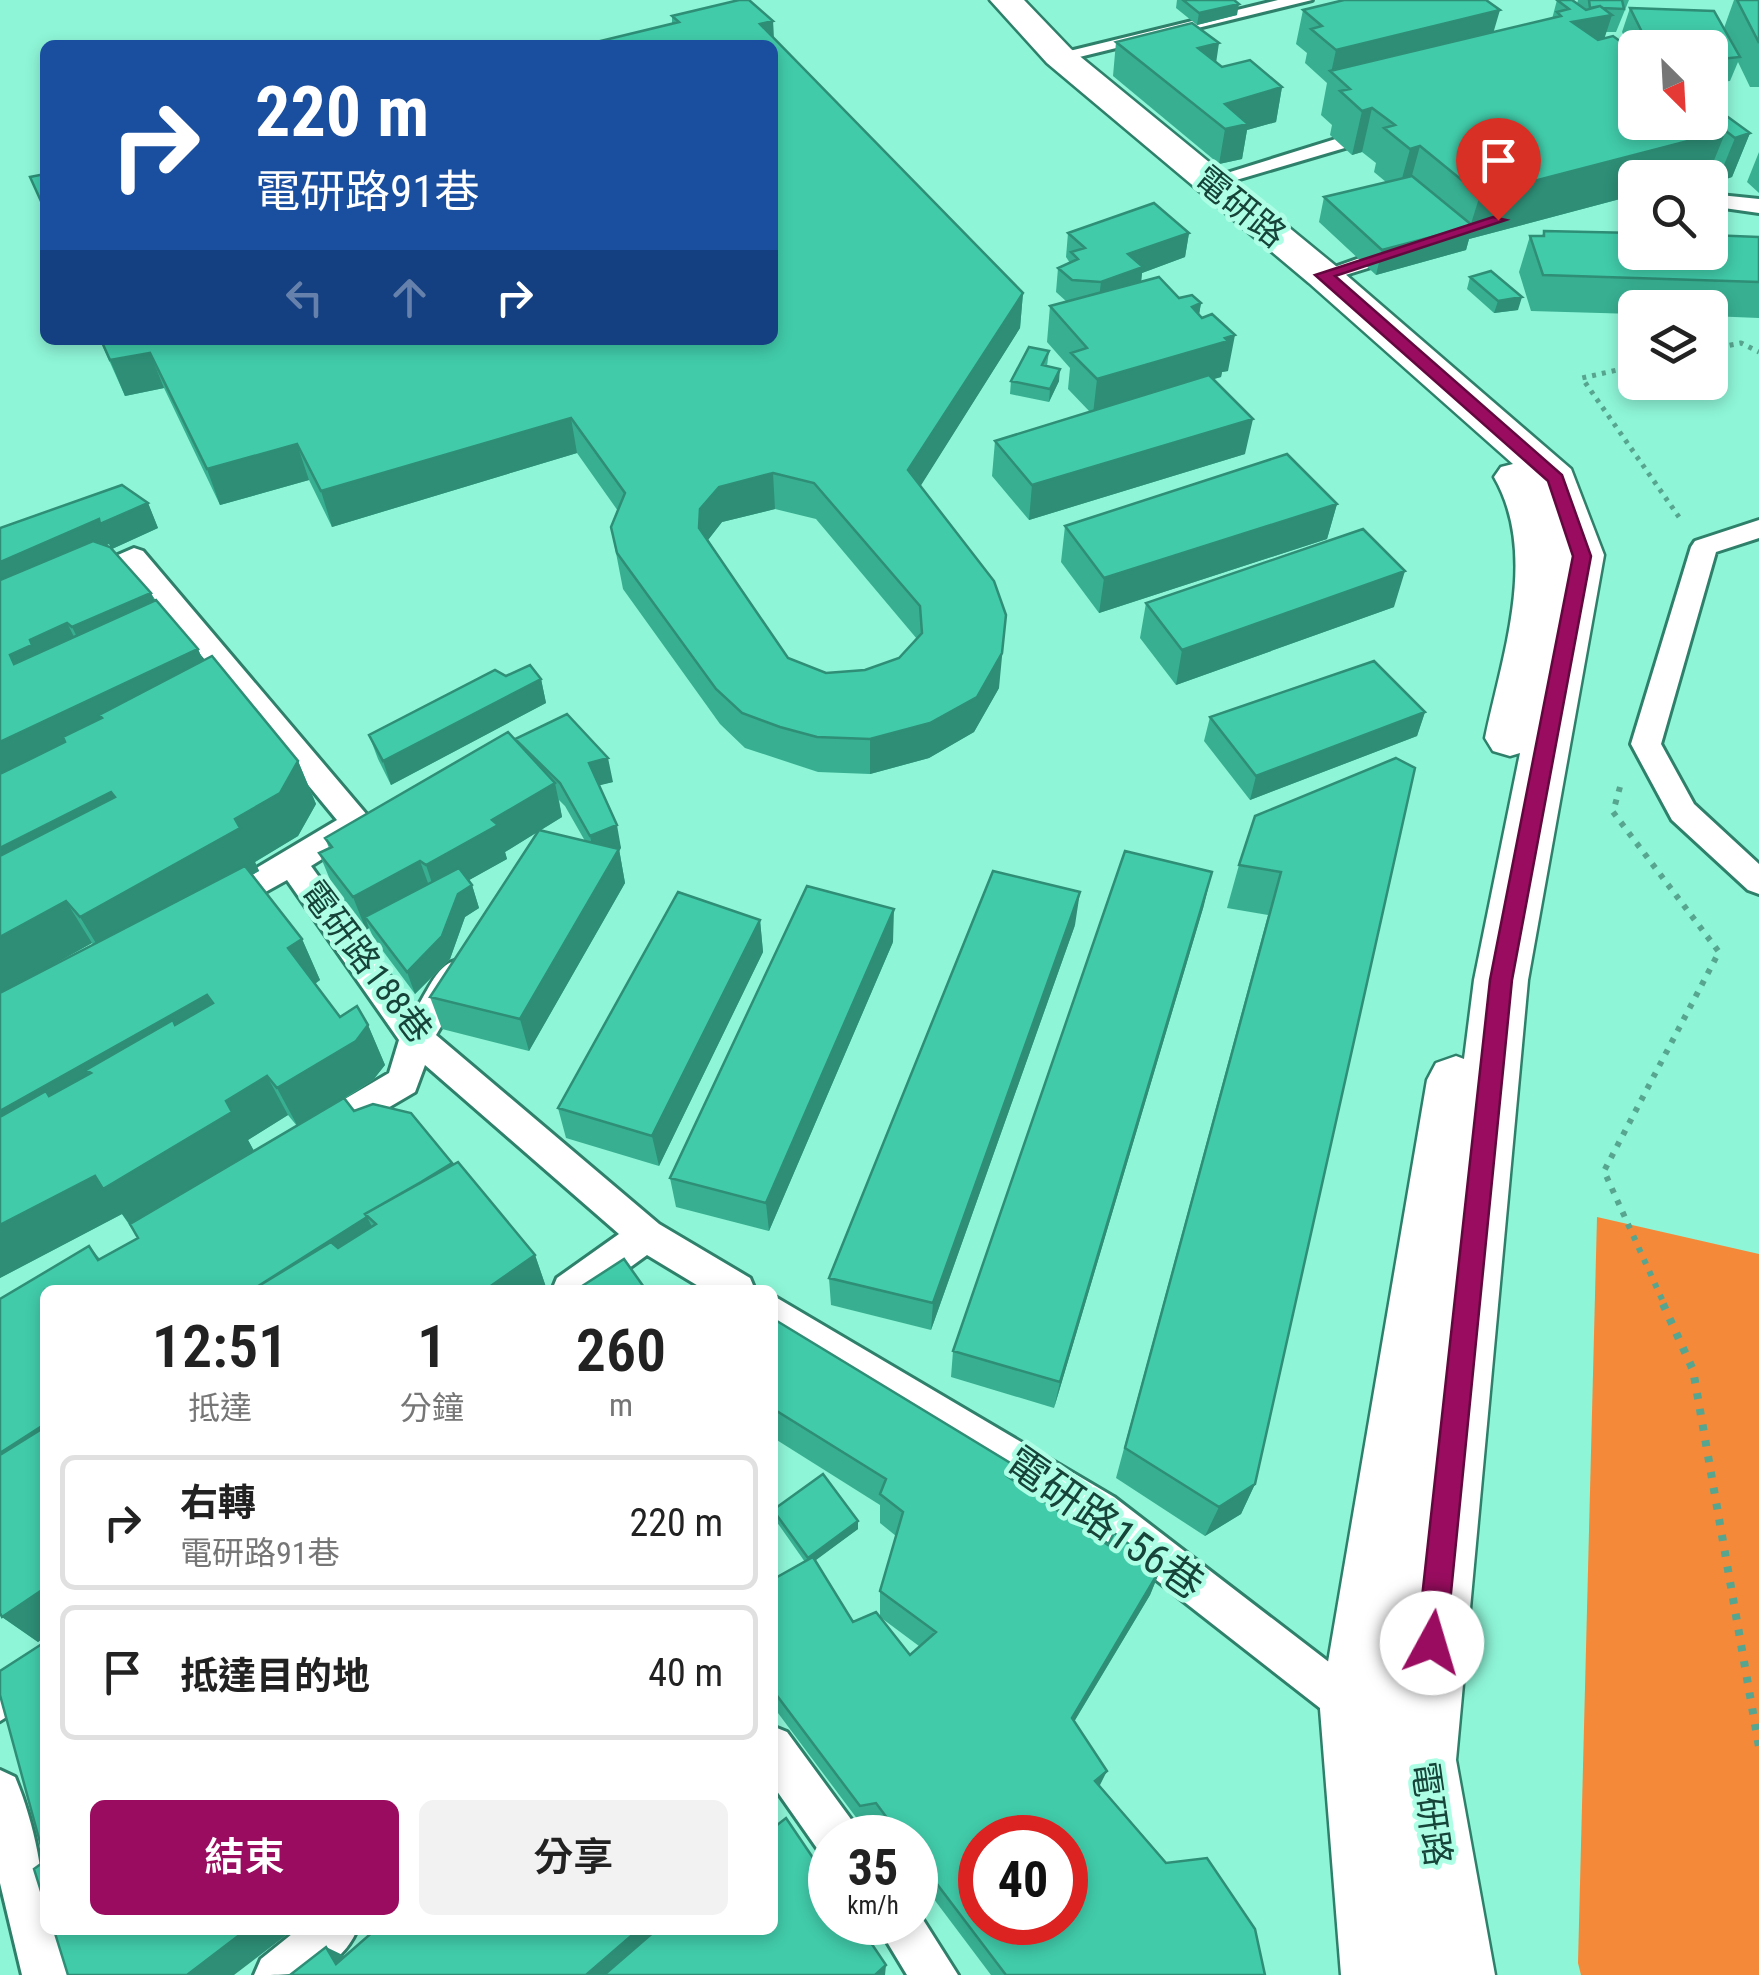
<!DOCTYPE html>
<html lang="zh-TW">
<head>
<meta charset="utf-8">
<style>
	body { margin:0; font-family:"Roboto Condensed","Noto Sans TC",sans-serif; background:#f2f2f2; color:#222; height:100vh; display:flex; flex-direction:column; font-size:38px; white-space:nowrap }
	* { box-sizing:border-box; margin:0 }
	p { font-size:32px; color:#767676 }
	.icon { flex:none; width:55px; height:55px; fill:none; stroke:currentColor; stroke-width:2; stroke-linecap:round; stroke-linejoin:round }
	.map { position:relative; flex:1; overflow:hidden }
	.panel { position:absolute; left:40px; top:1285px; width:738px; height:650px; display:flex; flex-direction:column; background:#fff; border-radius:15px; box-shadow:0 5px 15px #0003 }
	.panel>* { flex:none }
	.top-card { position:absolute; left:40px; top:40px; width:738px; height:305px; border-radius:15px; box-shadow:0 5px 15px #0003; background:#1a4fa0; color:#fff; overflow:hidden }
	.needle { width:65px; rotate:156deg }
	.fabs { position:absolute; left:1618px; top:30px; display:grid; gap:20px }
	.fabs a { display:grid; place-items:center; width:110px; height:110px; border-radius:15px; background:#fff; box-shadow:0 5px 15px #0003; font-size:50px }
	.speed { position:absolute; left:808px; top:1815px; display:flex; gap:20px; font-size:50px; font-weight:700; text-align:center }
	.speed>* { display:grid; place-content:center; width:130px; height:130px; border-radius:50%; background:#fff; box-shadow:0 5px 15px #0003; line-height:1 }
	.speed small { font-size:25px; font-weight:400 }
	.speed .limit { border:15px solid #d22; background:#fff; color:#111 }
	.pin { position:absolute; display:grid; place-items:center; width:85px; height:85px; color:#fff; margin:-102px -42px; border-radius:50% 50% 50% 0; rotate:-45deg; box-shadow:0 0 10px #0007 }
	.pin .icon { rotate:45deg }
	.me { position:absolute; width:110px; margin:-55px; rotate:6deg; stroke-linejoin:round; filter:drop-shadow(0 0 8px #0008) }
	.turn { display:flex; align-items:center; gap:35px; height:210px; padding:0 50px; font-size:45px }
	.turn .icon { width:130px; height:130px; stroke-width:2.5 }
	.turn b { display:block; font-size:70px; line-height:85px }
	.lanes { display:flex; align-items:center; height:95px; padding:0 50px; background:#0003; justify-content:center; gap:50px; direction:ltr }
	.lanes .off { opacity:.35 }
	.eta { display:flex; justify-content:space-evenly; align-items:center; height:170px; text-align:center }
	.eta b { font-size:60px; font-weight:600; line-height:70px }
	.button { display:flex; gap:20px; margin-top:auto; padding:20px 50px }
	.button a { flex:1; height:115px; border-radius:15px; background:#990c5f; color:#fff; font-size:40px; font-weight:600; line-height:115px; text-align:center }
	.button a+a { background:#f2f2f2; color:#222 }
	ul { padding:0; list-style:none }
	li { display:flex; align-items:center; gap:30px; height:135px; margin:0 20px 15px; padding:0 30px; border:5px solid #e0e0e0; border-radius:15px }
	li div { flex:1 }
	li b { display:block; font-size:38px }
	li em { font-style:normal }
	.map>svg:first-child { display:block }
</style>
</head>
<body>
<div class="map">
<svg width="1759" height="1975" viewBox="0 0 1759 1975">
	<rect width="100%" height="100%" fill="#8ef5d7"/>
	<!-- forest -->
	<path fill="#f5893a" d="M1597,1217L1759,1254V1975H1581L1578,1963Z"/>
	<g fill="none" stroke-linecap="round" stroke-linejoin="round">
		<defs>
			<path id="lane" d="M1278,0H1312L1059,62L1049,56Z
				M1358,132L1365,134V142L1209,188L1198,182Z
				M1710,194L1759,199V213L1710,206Z
				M1405,242L1413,244V254L1323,282L1312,275Z
				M1759,520V538L1716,552L1661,744L1694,804L1759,864V894L1748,890L1672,820L1631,744L1691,547L1695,541Z
				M134,548L143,551L367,815L371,823L367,831L311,866L415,1011C429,990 441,952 469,962L474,971L436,1035L659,1224L750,1278L755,1290H705L647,1255L599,1290H552L557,1278L619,1234L425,1065L415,1092L328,1143L316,1148L304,1143L299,1133L304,1123L389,1073L399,1040L287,880L222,916L211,913L206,904L211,895L337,820L130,569L0,626V606Z
				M772,1295L1114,1497L1373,1696L1379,1711L1373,1726L1358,1732L1343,1726L1086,1525L772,1332Z
				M45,1647V1693L0,1721V1674Z
				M772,1726L787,1732L853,1822L859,1838H830V1857L821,1854L772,1784Z
				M0,1770L15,1777C35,1825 45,1878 45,1930H57L68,1975H22L0,1883Z
				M915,1907L958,1975H907L875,1922H915Z
				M297,1930H357C337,1975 299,1975 254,1975L261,1959Z"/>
			<path id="secondary" d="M990,0H1024L1071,49L1337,267L1571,469L1604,555L1528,980L1456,1760L1495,1975H1341L1320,1709L1427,1080L1436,1063L1456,1056L1464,1059L1474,980L1520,753L1510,756L1493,751L1485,738C1502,656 1539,555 1494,477L1501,467L1513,464L1309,283L1047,63Z"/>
		</defs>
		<!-- lane casing -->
		<use href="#lane" stroke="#2f806b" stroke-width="6"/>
		<!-- secondary casing -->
		<use href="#secondary" stroke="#2f806b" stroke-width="5"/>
		<!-- path-far2 -->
		<path stroke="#58a58f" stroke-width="5" stroke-dasharray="4 6" stroke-linecap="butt" d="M1710,349L1741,343L1759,352
			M1635,366L1582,378L1679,517"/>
		<!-- path-far1 -->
		<path stroke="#58a58f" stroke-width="6" stroke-dasharray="5 8" stroke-linecap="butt" d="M1620,787L1613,812L1719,952L1604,1171L1665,1306"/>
		<!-- path -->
		<path stroke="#58a58f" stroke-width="8" stroke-dasharray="6 10" stroke-linecap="butt" d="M1663,1304L1693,1370L1759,1747"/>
		<!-- lane -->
		<use href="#lane" fill="#fff" fill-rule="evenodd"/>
		<!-- secondary -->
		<use href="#secondary" fill="#fff" fill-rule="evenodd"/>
	</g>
	<!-- wall -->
	<path fill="#38af91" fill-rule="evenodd" d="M1177,0H1234L1237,15L1197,25L1176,8Z
		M1557,0L1577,4L1578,0H1629L1616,32H1606L1604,39L1630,48L1622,32L1630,8L1724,28L1734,0H1759V87H1750L1738,62L1730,81L1710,83V48H1635V122L1750,133L1732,177L1717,182L1708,175L1635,178V195L1469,239L1466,250L1376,275L1319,222L1324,197L1386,182L1374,172L1376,163L1362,152L1352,155L1330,135L1332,125L1321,115L1327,83L1305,63L1307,53L1296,44L1303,10L1494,32L1552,19Z
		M672,16L773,21L774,38L1023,293L1020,328L920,486L999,688L974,732L929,758L870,774L818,772L745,748L720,724L623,589L611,527L618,511L577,453L332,527L309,480L220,505L164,388L125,396L100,340L672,24ZM775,509L816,519L917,639L899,658L865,670L826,673L788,658L708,540L722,522Z
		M1116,42L1216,62L1222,67L1282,87L1276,122L1247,130L1242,159L1219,164L1113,76Z
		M1759,152V193L1747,182Z
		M1544,231L1759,237V318L1710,316V308H1635V314L1531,311L1519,272L1530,236H1542Z
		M1068,233H1189L1185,257L1142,273L1141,282L1179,298L1201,303L1199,314L1228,371L1222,372L1221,377L1213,379L1245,454L1029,520L992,476L995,441L1090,412L1068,389L1070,368L1047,342L1050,306L1067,302L1056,292L1058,268L1070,263L1066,257Z
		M1470,277L1518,310L1494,313L1467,289Z
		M1049,351L1047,366L1059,381L1049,402L1010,394L1011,381Z
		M122,485L148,503L158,528L112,549L109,544L105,546L110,547L151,593L155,600L198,649L203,661L212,656L298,761L316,804L298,836L255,862L259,871L252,875L302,939L320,980L315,984L340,1017L357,1006L368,1025L385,1065L373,1080L344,1099L354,1111L373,1104L411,1113L453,1165L458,1162L535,1255L547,1290H45V1637L38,1642L2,1617L0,1613V1299L89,1246L100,1259L138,1238L122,1214L0,1278V528ZM92,943L93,945L22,982ZM288,1115L297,1126L254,1151L248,1140Z
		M1337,504L1327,539L1099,613L1061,562L1065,526Z
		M1146,603L1394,607L1176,685L1140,638Z
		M506,676L541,679L546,703L391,785L378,759L369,735Z
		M1425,712L1417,736L1250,800L1204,741L1210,717Z
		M516,741L613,782L599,785L621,848L619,849L625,883L529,1051L442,1029L430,997L537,832L505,852L507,859L469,880L472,885L479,908L465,917L450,959L415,994L374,939L369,928L366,930L333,887L319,853L329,848L325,838ZM559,800L565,806L585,841L541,830L562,817Z
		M1415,768L1255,1484L1241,1514L1205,1536L1116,1478L1268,915L1227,908L1239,865Z
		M1204,905L1054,1408L951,1377L953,1351Z
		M760,920L763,952L659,1166L566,1138L558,1108Z
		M1075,925L931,1330L831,1305L829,1278Z
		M893,942L769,1231L676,1207L670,1178Z
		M772,1318L1012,1464L1009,1478L1108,1545L1161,1568L1150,1595L1074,1722L1100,1786L1265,1975H991L915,1874V1838H888L876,1822L861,1824L772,1705V1580L805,1562L774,1518L773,1510L858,1521V1529L815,1560L853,1622L910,1655L919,1646L880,1617V1591L896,1536L880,1523V1505L772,1437Z"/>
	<!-- shaded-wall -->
	<path fill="#2e8e76" d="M1239,4L1237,15L1197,25L1199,13Z
		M1500,10L1490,44L1331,73L1336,50Z
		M1612,15L1598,58L1572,22Z
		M773,21L774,55L760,24Z
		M1219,43L1214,77L1198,48Z
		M1282,87L1276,122L1247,130L1242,159L1219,164L1225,129V104Z
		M1372,108L1362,152L1352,155L1362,111Z
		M1726,131L1708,175L1700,178H1635V195L1469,239L1466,250L1376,275L1382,250L1470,227L1480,195Z
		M1750,133L1732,177L1717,182L1735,138Z
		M1420,146L1408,190L1398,193L1410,149Z
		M1189,233L1185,257L1142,273L1140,292L1098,306L1101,282L1128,254Z
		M1023,293L1020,328L908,506V470Z
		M1522,297L1518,310L1494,313L1498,301Z
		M1201,303L1195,339L1192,307Z
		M1235,335L1228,371L1222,372L1221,377L1093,414L1097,379Z
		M150,353L164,388L125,396L110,360Z
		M1060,369L1059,381L1049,402L1050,389Z
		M571,418L577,453L332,527L321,491Z
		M1253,419L1245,454L1029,520L1032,485Z
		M297,444L309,480L220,505L207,469Z
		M773,473L775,509L722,522L704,545L699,528L700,509L719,487Z
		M148,503L158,528L112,549L109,544L0,592V562L99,519Z
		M1337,504L1327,539L1099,613L1104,578Z
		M1405,571L1394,607L1176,685L1182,650Z
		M151,593L167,628L90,663L72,627Z
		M1006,615L999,688L974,732L929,758L870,774V739Z
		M67,623L85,658L33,699L10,655L30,640Z
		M198,649L213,684L102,718L99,715L109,734L0,787V742Z
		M541,679L546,703L391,785L383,761Z
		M1425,712L1417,736L1250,800L1256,776Z
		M608,758L613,782L593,787L589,763Z
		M298,761L316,804L298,836L255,862L259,871L105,958L80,917L235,819Z
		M555,783L562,817L505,852L507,859L437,898L426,865L492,820Z
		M111,792L134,835L0,904V848Z
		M617,825L621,848L619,849L625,883L529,1051L520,1019L595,859L590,836Z
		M420,861L432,894L365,917L369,928L366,930L353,897Z
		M1212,872L1204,905L1054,1408L1060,1382Z
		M472,885L479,908L465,917L450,959L415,994L407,972L458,894Z
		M1080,892L1075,925L931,1330L933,1303Z
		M66,901L92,943L13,987L0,1015V937Z
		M894,909L893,942L769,1231L766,1203Z
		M760,920L763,952L659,1166L652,1136Z
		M302,939L320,980L307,989L288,948Z
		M207,995L229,1036L91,1073L86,1070L109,1104L0,1167V1111Z
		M368,1025L385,1065L373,1080L298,1127L277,1088Z
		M267,1076L288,1115L248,1140L254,1151L131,1226L122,1214L0,1278V1225L226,1101Z
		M367,1217L382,1246L254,1290Z
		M535,1255L547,1290H485Z
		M45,1424V1465L0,1484V1453Z
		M1255,1484L1241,1514L1205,1536L1219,1507Z
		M858,1521V1529L808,1566V1558Z
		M1161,1568L1150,1595L1063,1740L1072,1718Z
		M45,1588V1637L38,1642L2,1617Z
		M1107,1771L1097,1791L1095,1781Z
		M246,1930H293L234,1975H187Z
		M638,1930H664L613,1975H586Z
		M326,1947L351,1959L336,1964Z
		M886,1965L885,1975H875Z"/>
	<!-- building -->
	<path fill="#41cba9" stroke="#2e8e76" stroke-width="2.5" fill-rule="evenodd" d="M739,0H749L773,21L760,24L1023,293L908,470L994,581L1006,615L1002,653L977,697L930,723L870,739L817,737L780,727L742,713L716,689L617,553L611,527L625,493L571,418L321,491L297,444L207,469L150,353L110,360L101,340H772V45H584L679,22L672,16ZM773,473L814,483L920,606L922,633L899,658L865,670L826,673L788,658L699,528L700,509L719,487Z
		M1183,0H1234L1239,4L1199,13Z
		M1344,0H1486L1500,10L1336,50L1311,29L1322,26L1303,10Z
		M1557,0H1572L1586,10L1600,6L1612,15L1572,22L1598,40L1613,36L1635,52V122H1710V104L1750,133L1735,138L1726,131L1480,195L1420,146L1410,149L1384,128L1395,125L1372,108L1362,111L1340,91L1350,89L1330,71L1561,16L1557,12L1569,9Z
		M1589,0H1622L1624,9L1603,8L1600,6L1590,8Z
		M1737,0H1759V43Z
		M1630,8L1714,11L1740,57L1710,60V48H1650Z
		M1192,23L1219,43L1198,48L1222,67L1250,60L1282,87L1225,104L1248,124L1225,129L1116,42Z
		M45,174V210L30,177Z
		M1412,176L1473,226L1382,250L1324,197Z
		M1154,203L1189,233L1128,254L1143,267L1101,282L1072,280L1058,268L1078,259L1071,252L1085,248L1068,233Z
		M1544,231L1635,233V252H1710V235L1759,237V282L1543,275L1530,236H1544Z
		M1491,271L1522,297L1498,301L1470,277Z
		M1159,277L1179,298L1192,295L1201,303L1192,307L1202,318L1212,314L1235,335L1225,338L1228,341L1097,379L1071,353L1087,348L1050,306Z
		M1029,347L1049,351L1042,365L1060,369L1050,389L1011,381Z
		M1209,375L1253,419L1032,485L995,441Z
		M1287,454L1337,504L1104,578L1065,526Z
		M122,485L148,503L100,524L99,519L0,562V528Z
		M1363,529L1405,571L1182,650L1146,603Z
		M93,541L110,547L151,593L72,627L67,623L30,640L32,645L10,655L14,664L156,600L198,649L0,742V580Z
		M212,656L298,761L280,793L235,819L240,828L80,917L66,901L0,937V856L115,797L111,792L0,848V774L65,742L63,737L102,718L99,715Z
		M1374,661L1425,712L1256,776L1210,717Z
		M530,665L541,679L383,761L369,735L495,670L506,676Z
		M567,714L608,758L589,763L617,825L590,836L560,783L515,739Z
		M508,732L555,783L492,820L498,825L426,865L420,861L353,897L319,853L332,847L325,838Z
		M1396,758L1415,768L1255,1484L1219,1507L1125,1448L1281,872L1239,865L1255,816Z
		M539,830L619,849L520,1019L430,997Z
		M1125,851L1212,872L1060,1382L953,1351Z
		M245,866L302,939L288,948L340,1017L357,1006L368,1025L356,1041L277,1088L267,1076L226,1101L232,1112L103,1189L95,1176L0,1225V1117L46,1091L49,1096L91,1073L86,1070L173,1020L175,1025L213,1003L207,995L0,1111V993Z
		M459,868L472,885L458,894L442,936L407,972L365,917Z
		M993,871L1080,892L933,1303L829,1278Z
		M807,886L894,909L766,1203L670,1178Z
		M678,892L760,920L652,1136L558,1108Z
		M344,1098L354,1111L373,1104L411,1113L452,1163L421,1182L365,1214L367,1217L252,1290H45V1424L0,1453V1299L89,1246L98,1260L138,1238L130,1224Z
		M458,1162L535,1255L485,1290H252L331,1242L338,1248L376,1224L365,1214Z
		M624,1259L646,1290H576Z
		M772,1318L1012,1464L1007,1476L1108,1545L1114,1533L1161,1568L1072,1718L1107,1771L1095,1781L1166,1863L1207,1858L1255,1929L1265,1975H1006L915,1855V1838H902L876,1803L860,1806L772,1689V1580L813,1557L853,1622L876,1612L910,1655L936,1632L880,1591L903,1512L880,1494L886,1479L772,1408ZM980,1838H1065V1922H980Z
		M45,1427V1588L2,1617L0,1613V1455Z
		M823,1474L858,1521L808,1558L773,1510Z
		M45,1642V1843L41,1846L0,1695V1671Z
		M786,1818L830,1883V1922H857L886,1965L875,1975H604L656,1930H772V1829Z
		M45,1861V1904L34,1869Z
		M54,1930H246L187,1975H68Z
		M375,1930H638L586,1975H290L326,1947L336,1964Z"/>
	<!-- route -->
	<path fill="#990c5f" stroke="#63083e" stroke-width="2.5" d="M1493,217L1506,220L1335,276L1562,475L1591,556L1512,980L1446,1643L1442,1653L1432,1658L1421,1653L1417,1643L1490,980L1573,556L1548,481L1315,275Z"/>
	<g text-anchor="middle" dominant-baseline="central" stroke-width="9" stroke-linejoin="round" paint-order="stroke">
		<!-- street labels -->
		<g font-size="35" fill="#174438" stroke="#aefee6">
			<text transform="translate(1240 207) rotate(39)">電研路</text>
			<text transform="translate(366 962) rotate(53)">電研路188巷</text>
			<text transform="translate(1431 1814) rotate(82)">電研路</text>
		</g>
		<!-- near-street labels -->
		<g font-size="42" fill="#174438" stroke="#aefee6">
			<text transform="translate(1105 1523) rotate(35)">電研路156巷</text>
		</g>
	</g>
</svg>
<div class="fabs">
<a><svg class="needle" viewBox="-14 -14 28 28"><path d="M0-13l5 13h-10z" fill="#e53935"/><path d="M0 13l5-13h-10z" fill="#767676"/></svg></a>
<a><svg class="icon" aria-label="search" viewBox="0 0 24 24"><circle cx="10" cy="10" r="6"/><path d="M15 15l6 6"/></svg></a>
<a><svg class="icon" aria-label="layers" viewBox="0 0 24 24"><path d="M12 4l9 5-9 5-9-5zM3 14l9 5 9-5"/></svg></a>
</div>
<div class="speed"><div>35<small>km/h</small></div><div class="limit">40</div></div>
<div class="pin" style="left:1498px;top:220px;background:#d93025"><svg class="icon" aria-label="arrive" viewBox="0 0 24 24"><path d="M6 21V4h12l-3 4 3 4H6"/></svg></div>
<svg class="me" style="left:1432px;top:1643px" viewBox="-20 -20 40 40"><circle r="19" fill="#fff"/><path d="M0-13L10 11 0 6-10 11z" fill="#990c5f"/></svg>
<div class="top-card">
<div class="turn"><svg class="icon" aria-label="right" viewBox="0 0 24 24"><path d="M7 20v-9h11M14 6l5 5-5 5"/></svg><div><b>220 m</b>電研路91巷</div></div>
<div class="lanes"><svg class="icon off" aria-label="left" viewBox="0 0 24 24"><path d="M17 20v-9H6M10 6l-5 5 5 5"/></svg><svg class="icon off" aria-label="ahead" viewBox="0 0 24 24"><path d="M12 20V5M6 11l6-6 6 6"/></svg><svg class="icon" aria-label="right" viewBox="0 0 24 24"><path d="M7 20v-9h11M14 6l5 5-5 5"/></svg></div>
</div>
<section class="panel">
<div class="eta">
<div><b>12:51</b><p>抵達</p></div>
<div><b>1</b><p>分鐘</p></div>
<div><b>260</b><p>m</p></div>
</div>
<ul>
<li><svg class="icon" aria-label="right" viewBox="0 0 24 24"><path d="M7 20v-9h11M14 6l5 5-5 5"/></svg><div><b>右轉</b><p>電研路91巷</p></div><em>220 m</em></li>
<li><svg class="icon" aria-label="arrive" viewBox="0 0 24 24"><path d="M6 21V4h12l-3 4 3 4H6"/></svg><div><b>抵達目的地</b></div><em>40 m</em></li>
</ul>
<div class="button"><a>結束</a><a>分享</a></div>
</section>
</div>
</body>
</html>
